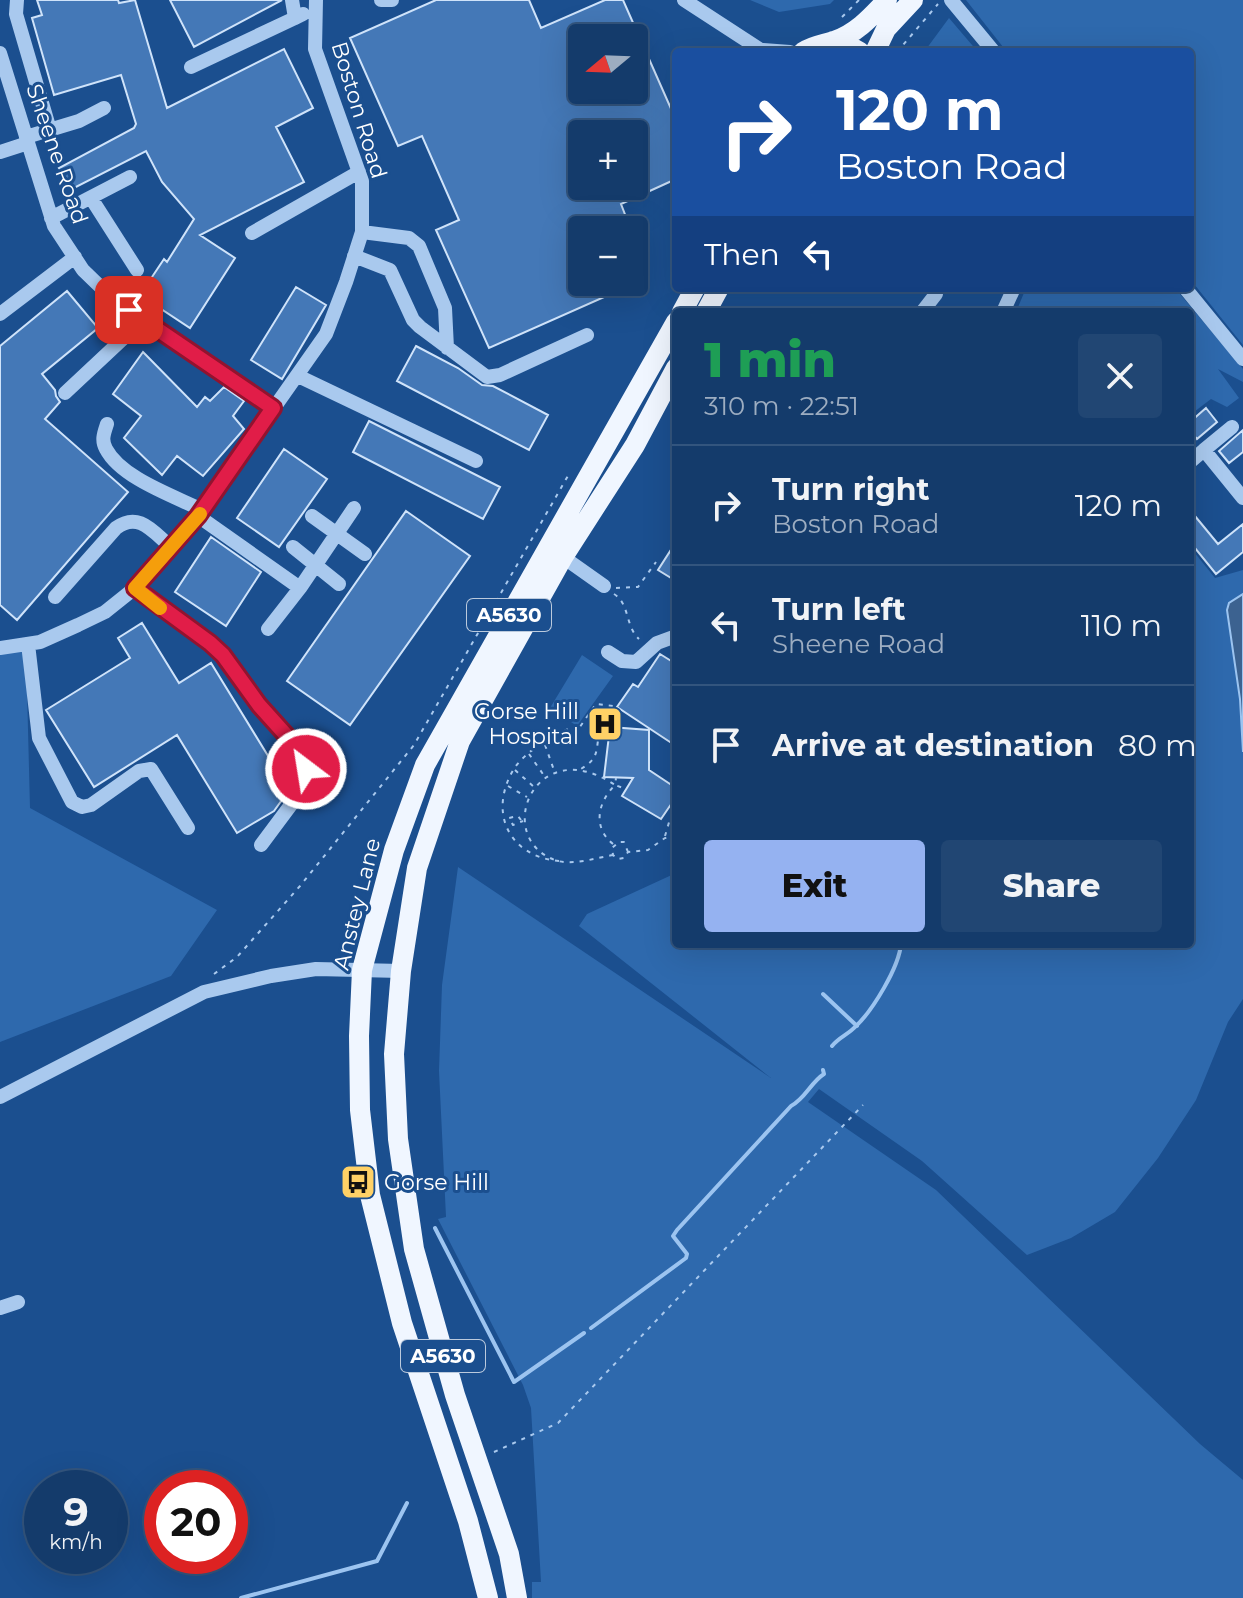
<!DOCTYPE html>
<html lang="en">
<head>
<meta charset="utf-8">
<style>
	body { margin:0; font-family:Montserrat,sans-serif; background:#214673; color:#f1f3f6; height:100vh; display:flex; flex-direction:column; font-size:30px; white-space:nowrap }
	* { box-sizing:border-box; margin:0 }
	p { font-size:26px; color:#9dadc1 }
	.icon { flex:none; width:44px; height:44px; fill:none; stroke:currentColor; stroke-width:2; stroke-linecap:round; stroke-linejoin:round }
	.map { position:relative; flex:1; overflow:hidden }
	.drawer { position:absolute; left:672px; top:308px; width:522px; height:640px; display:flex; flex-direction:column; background:#143b6b; border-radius:8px; box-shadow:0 8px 32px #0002,0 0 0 2px #33557e }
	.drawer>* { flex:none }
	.top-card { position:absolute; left:672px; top:48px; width:522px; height:244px; border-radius:8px; box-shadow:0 8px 32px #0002,0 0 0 2px #33557e; background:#1a4fa0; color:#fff; overflow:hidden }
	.needle { width:52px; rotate:251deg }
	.fabs { position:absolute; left:568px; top:24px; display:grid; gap:16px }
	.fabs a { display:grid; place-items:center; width:80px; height:80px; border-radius:8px; background:#143b6b; box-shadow:0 8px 32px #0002,0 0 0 2px #33557e; font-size:40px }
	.speed { position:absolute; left:24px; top:1470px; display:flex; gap:16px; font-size:40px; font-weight:700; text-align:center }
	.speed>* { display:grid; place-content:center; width:104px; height:104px; border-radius:50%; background:#143b6b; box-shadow:0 8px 32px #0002,0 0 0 2px #33557e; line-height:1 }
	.speed small { font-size:20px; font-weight:400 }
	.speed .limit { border:12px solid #d22; background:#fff; color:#111 }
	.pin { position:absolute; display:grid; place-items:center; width:68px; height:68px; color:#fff; margin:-34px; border-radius:16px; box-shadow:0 4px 12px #0006 }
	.me { position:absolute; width:88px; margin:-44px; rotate:329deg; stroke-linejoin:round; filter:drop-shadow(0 0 6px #0008) }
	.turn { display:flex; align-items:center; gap:28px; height:168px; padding:0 32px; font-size:36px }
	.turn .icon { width:104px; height:104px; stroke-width:2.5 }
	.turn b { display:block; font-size:56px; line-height:68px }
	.then { display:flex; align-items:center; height:76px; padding:0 32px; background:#0003; gap:16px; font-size:30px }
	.round { display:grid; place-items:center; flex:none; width:84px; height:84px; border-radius:8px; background:#214673 }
	.overview { display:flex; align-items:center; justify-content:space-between; height:136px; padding:0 32px }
	h1 { font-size:48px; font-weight:800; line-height:60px; color:#1e9e55 }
	.action { display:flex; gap:16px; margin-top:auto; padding:16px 32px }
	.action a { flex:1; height:92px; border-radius:8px; background:#95b2f1; color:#111; font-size:32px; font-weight:800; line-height:92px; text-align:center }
	.action a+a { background:#214673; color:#f1f3f6 }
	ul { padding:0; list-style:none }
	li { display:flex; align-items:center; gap:24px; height:120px; padding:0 32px; border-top:2px solid #33557e }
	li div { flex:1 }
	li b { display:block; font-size:30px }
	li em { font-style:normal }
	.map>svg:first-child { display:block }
</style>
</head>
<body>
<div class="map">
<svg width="1243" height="1598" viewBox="0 0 1243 1598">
	<rect width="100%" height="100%" fill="#1b4f8f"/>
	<!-- green -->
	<path fill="#2e69ad" d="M750,0H834L830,4L779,12Z
		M966,0H1243V345L1190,279V52H1007Z
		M949,18L978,52H924Z
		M1026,288H1175L1243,369V382L1218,369L1239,398L1227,407L1211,399L1190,415V312H1016Z
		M1190,547L1215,578L1243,570V999L1228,1022L1196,1100L1158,1158L1115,1212L1071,1238L1027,1255L922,1161L819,1089L808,1102L936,1190L1200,1444L1243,1480V1598H532V1582H541L531,1408L523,1385L438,1219L446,1217L439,1071L442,985L458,867L771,1078L579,926L587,914L676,873V944H1190Z
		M26,651L30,808L217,910L171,976L0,1042V652Z
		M582,655L613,676L577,726L550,708Z"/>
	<!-- water -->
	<path fill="#3c6290" stroke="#9cc4f0" stroke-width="2" d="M1243,594V752L1240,699L1227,610L1229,603Z"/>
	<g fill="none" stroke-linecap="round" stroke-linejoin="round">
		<!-- stream -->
		<path stroke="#9cc4f0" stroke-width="4" d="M823,994L857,1026
			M832,1046C839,1037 849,1034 856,1026C873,1010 899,967 901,944
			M435,1228L514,1382L584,1333
			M591,1328L686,1258L687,1254L673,1236L677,1230L791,1106C805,1099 811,1082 824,1074L823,1070
			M241,1598L377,1561L407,1503"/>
	</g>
	<!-- building -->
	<path fill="#4478b7" stroke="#cfe3fa" stroke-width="2" fill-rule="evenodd" d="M37,0H118L119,3L135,0L167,108L284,49L313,108L276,127L304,182L200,235L235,258L190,328L140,295L164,259L167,262L194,219L162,182L146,151L74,188L59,168L134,128L136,124L121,75L54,95L32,18L42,15Z
		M170,0H282L194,47Z
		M436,0H529L541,28L605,0H623L676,120V179L621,204L626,217L597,230H582V282H606L611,294L489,348L436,230L459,220L422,136L398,146L350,38ZM582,38H634V90H582ZM582,134H634V186H582Z
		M296,287L326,305L282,379L251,360Z
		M67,291L98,328L42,374L55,390L56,396L60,402L45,419L128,492L17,620L0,605V346Z
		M416,346L458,368L482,385L493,386L548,415L529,450L397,381Z
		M143,352L197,407L205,397L210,401L224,387L244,401L233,416L244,429L203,476L177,456L162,475L124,438L141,416L113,394Z
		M1206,408L1217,422L1197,439L1190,430V422Z
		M369,421L500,487L483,519L353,452Z
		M1243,430V452L1229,463L1219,451Z
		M284,449L327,479L279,547L237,518Z
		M1190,510L1218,544L1243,524V552L1216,574L1190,542Z
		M406,511L470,556L350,725L287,681Z
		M211,537L261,572L226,626L175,592Z
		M676,542V581L658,570Z
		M142,623L179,683L211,663L289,790L274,811L237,833L177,735L94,787L46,710L130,658L118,638Z
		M660,654L676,664V746L617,707L633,684L638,687Z
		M610,727L649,730V770L676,788V797L661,819L622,796L633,778L604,777Z"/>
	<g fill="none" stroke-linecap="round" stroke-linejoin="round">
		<!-- path -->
		<path stroke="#a9c9ee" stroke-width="2" stroke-dasharray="4 6" stroke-linecap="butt" d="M842,17L859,0
			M897,52L938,4
			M616,588L638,587L656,562
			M614,594C630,604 625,626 639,639
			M545,745L555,773
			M529,754L545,777
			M515,770L534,787
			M508,786L527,797
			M521,820L518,816L509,818L513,825L523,821
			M665,836L670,819L676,816
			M613,844C592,827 598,802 615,785L626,789
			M628,852L624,842H619L612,848L613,855L618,859L624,858L628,852L648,850L665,838L676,837
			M613,855C596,858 575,865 558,861C491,841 533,730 615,785L616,778
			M559,861C512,857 489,817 511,774C522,752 549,739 570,728L577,731L596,704L613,706L617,717L607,721L600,729C595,750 601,758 579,770
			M214,974L237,957L300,886L414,745L569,474
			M494,1452L558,1423L863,1105"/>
		<!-- minor -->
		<path stroke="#a9c9ee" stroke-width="14" d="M17,0L16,14L50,130
			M292,0L295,18L303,14
			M381,0H392
			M684,0L764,52
			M951,0L994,52
			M763,50L790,52
			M0,53L54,226L83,270L114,300L273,408
			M191,67L295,18
			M26,137L79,121L104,108
			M0,152L28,143
			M91,198L137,270
			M51,218L130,177
			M362,232L409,238L419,246L445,308L447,348
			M252,233L359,172
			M354,256L390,270L413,320L420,327L487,377L500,375L587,335
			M1185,288L1243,359
			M922,312L936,294
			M1003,312L1014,288
			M0,314L75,257
			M298,376L476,461
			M65,393L143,320
			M107,424C104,433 101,440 106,449C121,478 174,496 202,510
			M1232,427L1204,450L1243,498
			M1190,462L1204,450
			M198,516L300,588L354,508
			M312,516L365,554
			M293,547L339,584
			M563,557L604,586
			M135,588L210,643L223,655L259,705L294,744L303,758L306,777L302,790L261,845
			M55,597L116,528C139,511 153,532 171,547
			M268,629L300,588
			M28,644L39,738L72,802L82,807L91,805L139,771L151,769L188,828
			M0,648L40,642L78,625L105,612L135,588L198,516L326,334L346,282L362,232V181L315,49L316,0
			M608,652L622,661L636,662L657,643L676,636
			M0,1097L204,992L271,976L316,969L401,971
			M0,1308L18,1302"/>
		<!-- major -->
		<path stroke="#f0f6ff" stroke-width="20" d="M833,41L844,43L860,52
			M803,52C814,45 822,45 834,41C857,33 871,17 887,0
			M875,52L886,29L913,0
			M682,312L695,288
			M706,312L719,288
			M488,1598L468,1521L402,1323L370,1195L360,1110L359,1036L362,970L394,850L425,765L676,322
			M517,1598L509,1554L455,1395L414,1249L398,1139L394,1054L401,971L417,868L460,741L563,557L635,445L676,368"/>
	</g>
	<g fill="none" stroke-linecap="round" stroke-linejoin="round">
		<defs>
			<path id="route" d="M129,310L273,408L198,516L135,588L210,643L223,655L259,705L294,744L306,769"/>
		</defs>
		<!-- route casing -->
		<use href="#route" stroke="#92132f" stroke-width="20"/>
		<!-- route -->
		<use href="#route" stroke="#e11d48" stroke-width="14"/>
		<!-- slow -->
		<path stroke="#f59e0b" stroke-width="14" d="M160,608L135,588L200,514"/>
	</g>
	<!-- icons -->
	<defs>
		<symbol id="hospital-square" viewBox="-11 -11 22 22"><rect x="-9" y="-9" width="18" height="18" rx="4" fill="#ffd166" stroke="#1b4f8f"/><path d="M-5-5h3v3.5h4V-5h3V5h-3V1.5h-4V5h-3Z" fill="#111"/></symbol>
		<symbol id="bus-square" viewBox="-11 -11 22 22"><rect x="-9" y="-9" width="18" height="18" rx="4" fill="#ffd166" stroke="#1b4f8f"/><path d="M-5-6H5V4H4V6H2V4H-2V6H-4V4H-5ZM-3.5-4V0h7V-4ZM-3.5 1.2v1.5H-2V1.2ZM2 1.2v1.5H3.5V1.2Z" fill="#111"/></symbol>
	</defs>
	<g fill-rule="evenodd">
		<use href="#hospital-square" x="585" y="704" width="40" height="40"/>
		<use href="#bus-square" x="338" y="1162" width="40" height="40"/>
	</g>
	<g text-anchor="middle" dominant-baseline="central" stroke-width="6" stroke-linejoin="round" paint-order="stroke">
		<!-- shield labels -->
		<g fill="#1b4f8f" stroke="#bbcadd" stroke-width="2">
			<rect x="467" y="599" width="84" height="32" rx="6"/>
			<rect x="401" y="1340" width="84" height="32" rx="6"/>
		</g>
		<g font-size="20" font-weight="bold" fill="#fff">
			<text x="509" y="615">A5630</text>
			<text x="443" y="1356">A5630</text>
		</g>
		<!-- street labels -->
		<g font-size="22" fill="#fff" stroke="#1b4f8f">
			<text transform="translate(359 110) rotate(73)">Boston Road</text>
			<text transform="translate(57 154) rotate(71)">Sheene Road</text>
			<text transform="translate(357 904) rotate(-76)">Anstey Lane</text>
		</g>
		<!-- poi labels -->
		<g font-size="22" fill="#fff" stroke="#1b4f8f" text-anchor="end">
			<text x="579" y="711">Gorse Hill<tspan x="579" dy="25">Hospital</tspan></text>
			<text x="384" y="1182" text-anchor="start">Gorse Hill</text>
		</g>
	</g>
</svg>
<div class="fabs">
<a><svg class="needle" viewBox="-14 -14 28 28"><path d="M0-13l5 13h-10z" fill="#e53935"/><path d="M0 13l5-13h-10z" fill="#9dadc1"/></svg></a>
<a>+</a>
<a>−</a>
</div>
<div class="speed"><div>9<small>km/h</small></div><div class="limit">20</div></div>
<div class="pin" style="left:129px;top:310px;background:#d93025"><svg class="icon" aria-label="arrive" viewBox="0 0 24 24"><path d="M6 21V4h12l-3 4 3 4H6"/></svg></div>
<svg class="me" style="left:306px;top:769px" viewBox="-20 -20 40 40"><circle r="17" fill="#e11d48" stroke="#fff" stroke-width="3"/><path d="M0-11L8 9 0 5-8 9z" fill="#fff"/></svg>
<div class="top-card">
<div class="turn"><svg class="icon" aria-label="right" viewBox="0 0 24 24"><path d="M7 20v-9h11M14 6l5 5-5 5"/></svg><div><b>120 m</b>Boston Road</div></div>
<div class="then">Then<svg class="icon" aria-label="left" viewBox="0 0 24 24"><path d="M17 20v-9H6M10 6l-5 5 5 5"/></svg></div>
</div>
<section class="drawer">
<div class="overview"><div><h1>1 min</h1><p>310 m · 22:51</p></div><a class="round"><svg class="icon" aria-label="close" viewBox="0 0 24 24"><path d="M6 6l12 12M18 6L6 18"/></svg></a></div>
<ul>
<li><svg class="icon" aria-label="right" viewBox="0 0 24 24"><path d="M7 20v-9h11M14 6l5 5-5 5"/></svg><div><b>Turn right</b><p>Boston Road</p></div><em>120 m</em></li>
<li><svg class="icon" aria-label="left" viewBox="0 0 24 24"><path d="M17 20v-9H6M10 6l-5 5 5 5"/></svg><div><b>Turn left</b><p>Sheene Road</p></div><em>110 m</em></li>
<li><svg class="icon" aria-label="arrive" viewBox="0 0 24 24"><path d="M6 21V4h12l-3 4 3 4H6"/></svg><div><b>Arrive at destination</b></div><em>80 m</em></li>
</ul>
<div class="action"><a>Exit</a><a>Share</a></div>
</section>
</div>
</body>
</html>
